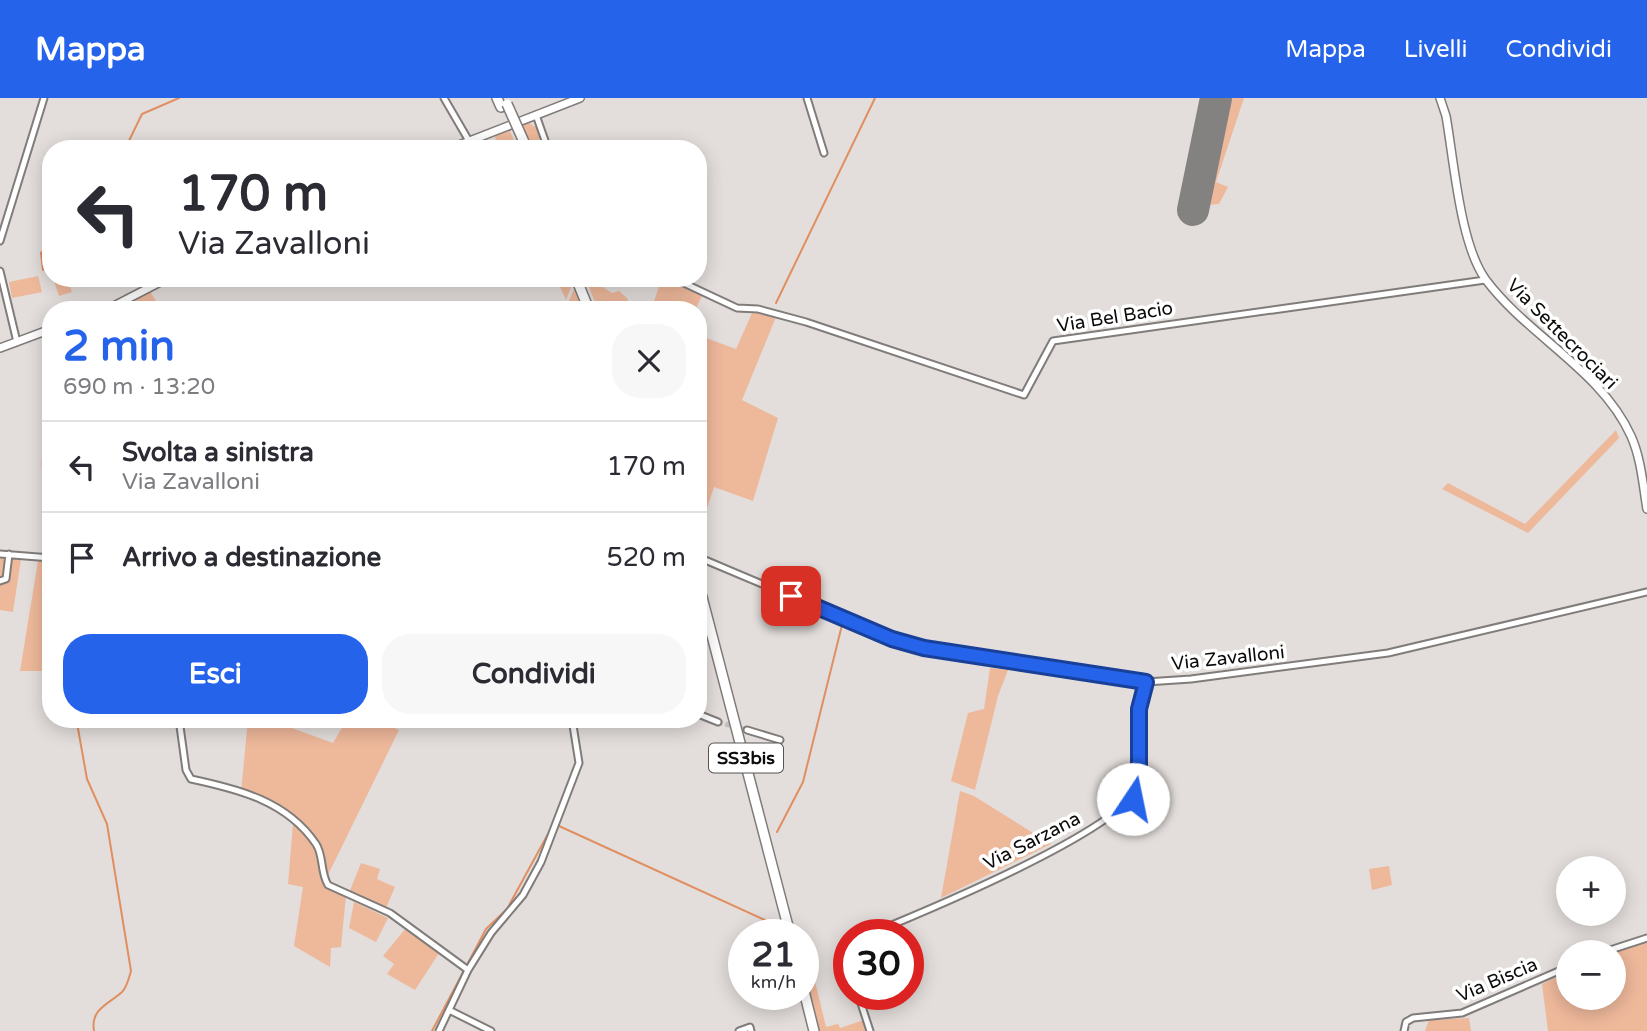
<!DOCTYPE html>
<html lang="it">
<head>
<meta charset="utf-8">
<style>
	body { margin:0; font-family:"Varela Round",sans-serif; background:#f7f7f7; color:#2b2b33; height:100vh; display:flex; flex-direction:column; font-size:26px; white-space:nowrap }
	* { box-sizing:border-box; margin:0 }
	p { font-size:23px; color:#7c7c81 }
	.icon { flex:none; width:38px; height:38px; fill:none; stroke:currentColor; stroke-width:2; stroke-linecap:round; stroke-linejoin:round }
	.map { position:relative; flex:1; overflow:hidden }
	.panel { position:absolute; left:42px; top:203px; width:665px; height:427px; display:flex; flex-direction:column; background:#fff; border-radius:28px; box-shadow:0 4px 18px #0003 }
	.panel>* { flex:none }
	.guide { position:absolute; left:42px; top:42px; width:665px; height:147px; border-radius:28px; box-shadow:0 4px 18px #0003; background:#fff; color:#2b2b33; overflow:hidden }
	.tools { position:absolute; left:1556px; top:758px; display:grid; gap:14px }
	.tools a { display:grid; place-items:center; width:70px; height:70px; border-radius:50%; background:#fff; box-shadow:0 4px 18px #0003; font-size:35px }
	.speed { position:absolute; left:728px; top:821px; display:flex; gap:14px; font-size:35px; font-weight:700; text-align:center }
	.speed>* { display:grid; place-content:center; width:91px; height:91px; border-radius:50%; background:#fff; box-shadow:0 4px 18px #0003; line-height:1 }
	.speed small { font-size:18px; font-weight:400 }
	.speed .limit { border:10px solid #d22; background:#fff; color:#111 }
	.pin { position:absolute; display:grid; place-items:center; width:60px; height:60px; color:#fff; margin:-30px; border-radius:14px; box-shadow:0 4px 10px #0006 }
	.me { position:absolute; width:77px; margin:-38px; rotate:11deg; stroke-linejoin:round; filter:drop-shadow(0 0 5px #0008) }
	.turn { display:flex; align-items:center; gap:24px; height:147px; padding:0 21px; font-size:32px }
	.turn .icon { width:91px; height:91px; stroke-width:2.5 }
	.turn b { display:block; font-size:49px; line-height:60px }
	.round { display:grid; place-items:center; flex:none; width:74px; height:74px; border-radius:28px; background:#f7f7f7 }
	.summary { display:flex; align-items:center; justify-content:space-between; height:119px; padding:0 21px }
	h1 { font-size:42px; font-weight:800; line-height:52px; color:#2563eb }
	.primary-button { display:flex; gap:14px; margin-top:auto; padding:14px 21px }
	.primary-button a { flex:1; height:80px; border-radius:28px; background:#2563eb; color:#fff; font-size:28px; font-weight:800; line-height:80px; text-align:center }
	.primary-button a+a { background:#f7f7f7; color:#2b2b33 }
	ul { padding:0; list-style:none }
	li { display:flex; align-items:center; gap:21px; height:91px; padding:0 21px; border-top:2px solid #e1e1e2 }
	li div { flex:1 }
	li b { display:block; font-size:26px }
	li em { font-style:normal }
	header { display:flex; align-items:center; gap:42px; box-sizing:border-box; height:98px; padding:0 35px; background:#2563eb; color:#fff }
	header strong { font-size:33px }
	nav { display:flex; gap:38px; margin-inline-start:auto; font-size:24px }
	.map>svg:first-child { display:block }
</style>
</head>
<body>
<header>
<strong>Mappa</strong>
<nav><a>Mappa</a><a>Livelli</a><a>Condividi</a></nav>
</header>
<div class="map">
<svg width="1647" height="933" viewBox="0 0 1647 933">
	<rect width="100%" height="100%" fill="#e3dedb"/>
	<!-- green -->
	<path fill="#eeb89b" d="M1223,0H1244L1216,84L1228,89L1219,106L1208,107L1205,112L1198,113Z
		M529,25L537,30L545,51H533L520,28Z
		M509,31L518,51H500L494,37Z
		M38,178L42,194L12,200L9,184Z
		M53,180H67L72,194L59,198Z
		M556,180H572L573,184L566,202Z
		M662,180L702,198L695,212H651Z
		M590,181L612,195L619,193L628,201L625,212H598L587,184Z
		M575,189L584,212H565Z
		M150,193L161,212H111Z
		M753,213L776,219L742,302L778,320L753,403L714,389L698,438V237L736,251Z
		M1616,332L1619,340L1528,435L1442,391L1448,385L1525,426Z
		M51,341V389L44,363Z
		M0,459L21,461L13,514L0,512Z
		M38,463H51V563L45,573H20Z
		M990,570L1008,572L998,598L975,692L951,683L968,615L984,611Z
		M248,621H267L333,645L347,621H373L399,632L327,779L328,784L346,797L341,849L331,850L330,869L294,848L303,789L288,786L293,726L277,711L241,695Z
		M960,693L974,698L1051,746L941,800Z
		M361,765L380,771L377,781L395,789L386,810L349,795Z
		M1389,768L1392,787L1372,792L1369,771Z
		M354,804L388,820L376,844L349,830Z
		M406,830L439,855L415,892L387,876L394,866L383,858Z
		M1647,843V933H1548L1542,886L1568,874V900H1614V854Z
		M803,850H807L826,929L838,926L840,930L864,922L868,933H818L803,875Z
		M1469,920L1471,933H1425L1429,922Z"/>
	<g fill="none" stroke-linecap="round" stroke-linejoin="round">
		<!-- stream -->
		<path stroke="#e08f62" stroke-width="2" d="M125,51L142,16L179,0
			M43,172L41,155L51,144
			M776,205L875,0
			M51,335C39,357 41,377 51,399
			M51,583V594
			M73,621L77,625L87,681L107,726L131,873C129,880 127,889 122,894C109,906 90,911 94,933
			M559,728L765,822
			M777,734L803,684L842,527
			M432,933L486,831L507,811L554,725"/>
		<!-- runway -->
		<path stroke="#848280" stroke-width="32" d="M1193,112L1216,0"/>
		<!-- street-tunnel -->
		<path stroke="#c3bebc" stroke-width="5" stroke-dasharray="5 2.5" stroke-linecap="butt" d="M718,624L747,632"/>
		<defs>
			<path id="street" d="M444,0L469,43
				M807,0L824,55
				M536,17L548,51
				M0,143L44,0
				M0,173L17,244
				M673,180L737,210L758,211L806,224L1024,297L1053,243L1485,182
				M0,456L51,460
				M698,459L892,541L924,550L1104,579L1146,584L1191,581L1388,555L1647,494
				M0,483L6,481L9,456
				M698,616L718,624
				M179,621L186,672L191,681C238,691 287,703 316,746C324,758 320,774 328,787L390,815L468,872
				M747,632L780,642
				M870,836C926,813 1112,736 1139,690V611L1146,584
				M849,847L846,855L849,866
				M1604,854L1647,840
				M858,896L870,933
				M449,912L491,933
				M439,933L468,872L491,835L523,797L541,764L579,665L572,621
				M739,933L750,929L751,933
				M1404,933L1406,924L1413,920L1462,915L1568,869"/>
			<path id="secondary" d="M1440,0L1446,18C1454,63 1460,147 1486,182C1528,238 1602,273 1631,338C1641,360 1643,387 1647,411
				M449,51L580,0
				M106,212L168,180
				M0,250L51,231"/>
			<path id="highway" d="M497,0L501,9
				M519,47L521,51
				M576,180L589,212
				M698,484L790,836
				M803,889L814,933"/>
		</defs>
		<!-- street casing -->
		<use href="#street" stroke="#807c7a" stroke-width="9"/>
		<!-- secondary casing -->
		<use href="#secondary" stroke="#807c7a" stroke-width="10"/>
		<!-- highway casing -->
		<use href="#highway" stroke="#807c7a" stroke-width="12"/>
		<!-- street -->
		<use href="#street" stroke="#fff" stroke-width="5"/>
		<!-- secondary -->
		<use href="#secondary" stroke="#fff" stroke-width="7"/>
		<!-- highway -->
		<use href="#highway" stroke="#fff" stroke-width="9"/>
		<defs>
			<path id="highway-bridge" d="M507,6L524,44"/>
		</defs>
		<!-- highway-bridge casing -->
		<use href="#highway-bridge" stroke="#807c7a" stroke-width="12" stroke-linecap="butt"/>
		<!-- highway-bridge -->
		<use href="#highway-bridge" stroke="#fff" stroke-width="9"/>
	</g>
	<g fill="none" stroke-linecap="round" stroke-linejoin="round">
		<defs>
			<path id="route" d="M791,498L892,541L924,550L1146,584L1139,611V690L1133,701"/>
		</defs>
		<!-- route casing -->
		<use href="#route" stroke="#184099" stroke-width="18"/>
		<!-- route -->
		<use href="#route" stroke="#2563eb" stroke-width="12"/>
	</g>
	<g text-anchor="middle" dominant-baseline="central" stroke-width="7" stroke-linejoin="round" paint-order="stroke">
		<!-- shield labels -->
		<rect fill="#fff" stroke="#555454" stroke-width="2" x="709" y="645.5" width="74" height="29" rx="5"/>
		<g font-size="18" font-weight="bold" fill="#0c0b0a">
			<text x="746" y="660">SS3bis</text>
		</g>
		<!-- street labels -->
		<g font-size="19" fill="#0c0b0a" stroke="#fff">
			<text transform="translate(1115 219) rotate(-9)">Via Bel Bacio</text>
			<text transform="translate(1562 236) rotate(45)">Via Settecrociari</text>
			<text transform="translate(1228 560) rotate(-6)">Via Zavalloni</text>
			<text transform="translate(1032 743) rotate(-27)">Via Sarzana</text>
			<text transform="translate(1497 882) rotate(-23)">Via Biscia</text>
		</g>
	</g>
</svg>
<div class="tools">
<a>+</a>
<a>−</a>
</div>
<div class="speed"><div>21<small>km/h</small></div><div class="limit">30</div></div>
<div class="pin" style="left:791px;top:498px;background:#d93025"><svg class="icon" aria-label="arrive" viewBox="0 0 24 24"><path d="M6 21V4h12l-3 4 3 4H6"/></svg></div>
<svg class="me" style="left:1133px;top:701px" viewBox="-20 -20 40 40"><circle r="19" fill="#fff"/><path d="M0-13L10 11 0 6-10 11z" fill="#2563eb"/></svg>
<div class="guide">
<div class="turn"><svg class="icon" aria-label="left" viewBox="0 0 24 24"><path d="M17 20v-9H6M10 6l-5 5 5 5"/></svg><div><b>170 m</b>Via Zavalloni</div></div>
</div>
<section class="panel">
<div class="summary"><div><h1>2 min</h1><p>690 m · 13:20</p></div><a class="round"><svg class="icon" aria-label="close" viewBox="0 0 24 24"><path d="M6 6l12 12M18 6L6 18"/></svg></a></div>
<ul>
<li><svg class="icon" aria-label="left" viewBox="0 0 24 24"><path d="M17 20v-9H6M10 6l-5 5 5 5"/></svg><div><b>Svolta a sinistra</b><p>Via Zavalloni</p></div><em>170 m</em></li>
<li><svg class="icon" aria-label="arrive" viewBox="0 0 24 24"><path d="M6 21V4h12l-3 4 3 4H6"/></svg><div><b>Arrivo a destinazione</b></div><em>520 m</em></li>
</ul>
<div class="primary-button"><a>Esci</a><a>Condividi</a></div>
</section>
</div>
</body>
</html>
